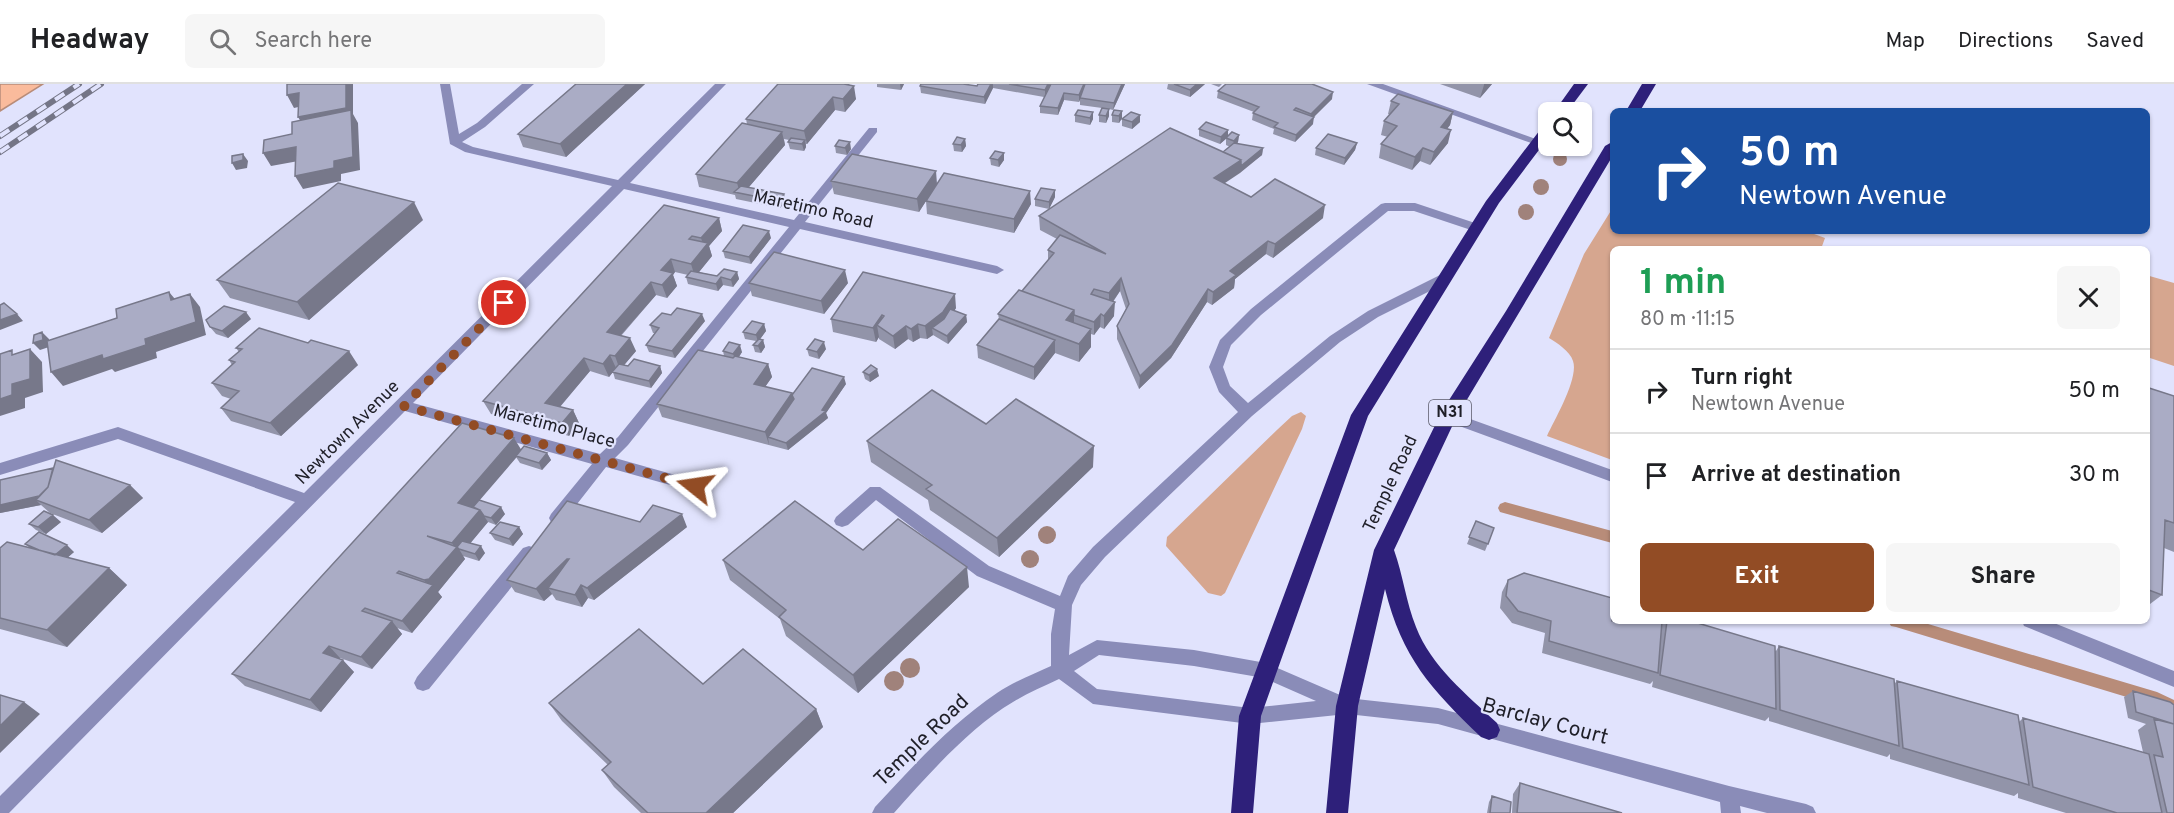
<!DOCTYPE html>
<html lang="en">
<head>
<meta charset="utf-8">
<style>
	body { margin:0; font-family:Overpass,sans-serif; background:#f6f6f6; color:#202124; height:100vh; display:flex; flex-direction:column; font-size:22px; white-space:nowrap }
	* { box-sizing:border-box; margin:0 }
	p { font-size:20px; color:#757577 }
	.icon { flex:none; width:33px; height:33px; fill:none; stroke:currentColor; stroke-width:2; stroke-linecap:round; stroke-linejoin:round }
	.map { position:relative; flex:1; overflow:hidden }
	.sheet { position:absolute; left:1610px; top:162px; width:540px; height:378px; display:flex; flex-direction:column; background:#fff; border-radius:9px; box-shadow:0 2px 4px #0004 }
	.sheet>* { flex:none }
	.top-card { position:absolute; left:1610px; top:24px; width:540px; height:126px; border-radius:9px; box-shadow:0 2px 4px #0004; background:#1a4fa0; color:#fff; overflow:hidden }
	.buttons { position:absolute; left:1538px; top:18px; display:grid; gap:12px }
	.buttons a { display:grid; place-items:center; width:54px; height:54px; border-radius:9px; background:#fff; box-shadow:0 2px 4px #0004; font-size:30px }
	.pin { position:absolute; display:grid; place-items:center; width:51px; height:51px; color:#fff; margin:-26px; border:3px solid #fff; border-radius:50%; box-shadow:0 2px 6px #0007 }
	.me { position:absolute; width:66px; margin:-33px; rotate:285deg; stroke-linejoin:round; filter:drop-shadow(0 0 4px #0008) }
	.turn { display:flex; align-items:center; gap:21px; height:126px; padding:0 30px; font-size:27px }
	.turn .icon { width:78px; height:78px; stroke-width:2.5 }
	.turn b { display:block; font-size:42px; line-height:51px }
	.round { display:grid; place-items:center; flex:none; width:63px; height:63px; border-radius:9px; background:#f6f6f6 }
	.overview { display:flex; align-items:center; justify-content:space-between; height:102px; padding:0 30px }
	h1 { font-size:36px; font-weight:700; line-height:45px; color:#1e9e55 }
	.cta { display:flex; gap:12px; margin-top:auto; padding:12px 30px }
	.cta a { flex:1; height:69px; border-radius:9px; background:#924c25; color:#fff; font-size:24px; font-weight:700; line-height:69px; text-align:center }
	.cta a+a { background:#f6f6f6; color:#202124 }
	ul { padding:0; list-style:none }
	li { display:flex; align-items:center; gap:18px; height:84px; padding:0 30px; border-top:2px solid #e0e0e0 }
	li div { flex:1 }
	li b { display:block; font-size:22px }
	li em { font-style:normal }
	header { display:flex; align-items:center; gap:36px; box-sizing:border-box; height:84px; padding:0 30px; background:#fff; border-bottom:2px solid #e0e0e0 }
	header strong { font-size:28px }
	nav { display:flex; gap:33px; margin-inline-start:auto; font-size:21px }
	.search { width:420px; height:54px; background:#f6f6f6; display:flex; align-items:center; gap:15px; box-sizing:border-box; padding:0 21px; border-radius:9px; color:#757577; font-size:22px }
	.map>svg:first-child { display:block }
</style>
</head>
<body>
<header>
<strong>Headway</strong>
<div class="search"><svg class="icon" aria-label="search" viewBox="0 0 24 24"><circle cx="10" cy="10" r="6"/><path d="M15 15l6 6"/></svg>Search here</div>
<nav><a>Map</a><a>Directions</a><a>Saved</a></nav>
</header>
<div class="map">
<svg width="2174" height="729" viewBox="0 0 2174 729">
	<rect width="100%" height="100%" fill="#e1e3fd"/>
	<!-- green -->
	<path fill="#d6a68f" d="M1612,125V147H1806L1825,154L1821,165H1612V376L1547,352C1555,335 1579,294 1573,277C1570,267 1557,259 1549,254L1584,170Z
		M2146,191L2174,199V282L2147,273Z
		M1301,328L1306,332L1302,345L1225,509L1221,512L1208,509L1166,462L1167,453L1278,345L1292,332Z"/>
	<!-- water -->
	<path fill="#fabb9c" stroke="#b88c79" stroke-width="1.5" d="M0,0H43L0,27Z"/>
	<g fill="none" stroke-linecap="round" stroke-linejoin="round">
		<!-- stream -->
		<path fill="#b88c79" fill-rule="evenodd" d="M1505,418L1612,447V459L1500,428L1498,424L1500,420Z
			M1888,537H1918L2157,608L2174,616V631L2153,621L1896,543L1891,542Z"/>
		<!-- minor -->
		<path fill="#8a8cb8" fill-rule="evenodd" d="M440,0H450L459,50L477,39L522,0H534L485,43L462,58L473,63L618,96L715,0H726L630,99L794,136L869,44H877V48L805,138L997,182L1004,186L997,190L800,145L628,361L615,374L700,398L703,402L700,406L695,408L606,383L563,438L557,440L551,438L549,434L551,430L592,380L405,327L9,729H0V712L295,418L118,355L0,391V379L118,343L304,409L612,102L465,68L450,60ZM624,105L789,143L618,353L600,370L413,319Z
			M1367,0H1383L1544,58L1538,61L1534,60Z
			M1385,119H1415L1481,141L1483,144L1477,148L1414,127H1388L1261,231L1231,261L1223,283L1230,302L1248,319L1330,252L1368,227L1440,191L1445,190L1452,194L1450,197L1378,233L1340,258L1252,332L1105,473L1081,501L1072,521L1069,571L1097,556L1194,566L1266,579L1347,614L1438,624L1729,702L1806,720L1813,723L1816,729H1767L1740,722L1741,729H1721L1720,718L1438,640L1347,630L1250,640L1093,620L1059,595C1043,603 1027,609 1013,618C969,644 928,691 894,729H872L875,723C913,682 951,640 997,609C1013,598 1034,590 1051,582V550L1055,525L977,492L876,416L848,441L842,443L836,441L834,437L836,433L870,403H880L989,482L1060,512L1068,492L1093,463L1238,328L1219,308L1209,283L1220,256L1251,225L1381,120ZM1099,571L1194,582L1264,594L1316,617L1250,624L1097,605L1074,587Z
			M1448,327L1612,386V398L1443,336L1441,332L1443,328Z
			M529,462L535,464L537,469L535,474L429,605L423,607L417,605L414,599L417,593L523,464Z
			M2022,537H2049L2174,587V603L2024,542Z"/>
		<!-- highway -->
		<path fill="#2e207a" fill-rule="evenodd" d="M1574,0H1588L1567,28H1554Z
			M1642,0H1656L1640,27H1626Z
			M1548,41V54L1499,119L1368,332L1261,632L1253,729H1231L1239,632L1351,331L1486,117L1543,42Z
			M1612,58V73L1456,334L1394,466C1403,491 1406,518 1416,543C1431,582 1467,611 1497,639L1500,646L1497,653L1489,656L1481,653C1431,605 1402,574 1385,505L1358,622L1348,729H1326L1336,622L1374,466L1442,327L1506,227L1605,62Z"/>
		<defs>
			<path id="rail" d="M0,52L79,0
				M0,68L101,0"/>
		</defs>
		<!-- rail casing -->
		<use href="#rail" stroke="#747586" stroke-width="6"/>
		<!-- rail -->
		<use href="#rail" stroke="#e1e3fd" stroke-width="4" stroke-dasharray="11" stroke-linecap="butt"/>
	</g>
	<!-- trees -->
	<g fill="#a0827b">
		<circle cx="1560" cy="75" r="7"/>
		<circle cx="1541" cy="103" r="8"/>
		<circle cx="1526" cy="128" r="8"/>
		<circle cx="1047" cy="451" r="9"/>
		<circle cx="1030" cy="475" r="9"/>
		<circle cx="910" cy="584" r="10"/>
		<circle cx="894" cy="597" r="10"/>
	</g>
	<!-- wall -->
	<path fill="#9294a9" d="M576,0H645L566,73L523,63L518,50Z
		M849,0L856,15L845,28L835,26L807,60H806V63L804,67L790,65L788,58L789,56L784,55L785,61L748,104L786,117L780,124L736,115L735,111L699,103L696,90L747,40L746,35Z
		M874,0H904L901,6L877,3V0Z
		M978,0H1125L1113,26L1109,25V32L1106,39L1099,38V31L1102,24L1080,21V15L1079,18L1064,16L1058,31L1040,29V22L1044,13L993,4L985,20L921,9L920,2H977Z
		M1168,0H1205L1190,13L1167,5Z
		M1211,0H1222L1219,3Z
		M1440,0H1492L1480,14Z
		M1218,7L1332,15L1313,33V40L1295,58L1273,50L1274,45L1252,36L1253,29L1254,28L1217,14Z
		M1391,17L1453,28L1450,41L1447,45L1448,59L1430,81L1420,77L1412,86L1379,74L1381,60L1388,53L1381,51L1384,37L1390,31L1388,30Z
		M1122,27V34L1119,39L1112,38V31Z
		M1093,28V35L1090,41L1075,38V31Z
		M1122,35L1140,38L1132,45L1122,42Z
		M1199,45L1228,53L1220,60L1199,52Z
		M1239,51L1238,58L1237,60L1263,64L1262,71L1224,99L1251,113L1323,134L1273,174L1266,170L1235,195L1234,204L1212,221L1207,218L1171,274L1139,305L1117,255V242L1126,225L1120,207L1113,218L1114,232L1104,245L1100,243L1094,251L1091,250V263L1079,278L1055,269L1034,296L978,274L977,261L999,235L998,230L1022,207L1048,177V166L1057,155L1040,146L1039,132L1223,68L1230,63L1226,61V54Z
		M965,55L966,62L962,68L954,67L953,60Z
		M1357,59L1355,66L1344,81L1315,71L1316,64Z
		M835,62L851,65L847,71L836,69Z
		M1004,69V76L999,83L991,81L990,74Z
		M831,97L937,100L1031,120L1014,149L927,130L926,117L919,128L834,110Z
		M1055,113L1049,125L1035,122V115Z
		M664,121L719,134L722,147L709,162L712,172L699,188L717,192L737,188L739,195L733,203L723,201L718,207L688,200L686,193L688,191L675,188L673,191L677,202L667,214L656,211L621,252L636,267L624,281L628,282H660L662,289L651,304L615,295L613,288L609,293L590,287L560,323L573,326L579,339L569,352L491,330L483,317Z
		M423,136L309,236L230,214L217,196Z
		M771,154L751,180L725,174L723,167Z
		M749,199H848L824,230L752,212Z
		M956,224L954,227L966,231L967,238L948,260L933,251L927,255L920,254L913,258L908,255L895,265L879,255V253L876,258L833,248L831,235Z
		M671,231L705,237L675,274L649,268L646,261L655,249H653L650,241Z
		M251,235L228,254L216,250L210,243Z
		M764,240L766,247L760,255L763,256L765,263L761,269L755,268L753,261L756,257L745,255L743,248Z
		M236,264L358,281L281,352L231,337L221,324L231,315L222,312L212,299L232,281L229,276L239,268Z
		M807,265H826L819,275L809,272Z
		M723,267L742,268L739,273L768,280L772,293L765,303L792,311L846,300L826,329L828,334L788,366L662,333L657,320L724,272Z
		M863,288L879,292L870,298L865,295Z
		M2146,303L2174,312V468L2164,464L2162,511L2146,523Z
		M986,340L1093,383L999,473L930,426L928,416L871,378L867,357Z
		M521,366L547,369L551,376L542,386L520,379L516,373L479,416L505,430L496,441L488,438L470,459L485,469L479,477L463,472L465,475L438,508L442,513L412,549L397,544L402,550L372,585L340,574V575L354,588L321,628L245,602L232,590Z
		M0,396L130,401L143,414L102,449L50,429L41,421L0,429Z
		M1476,437L1494,444L1485,467L1467,460Z
		M61,438L46,450L36,446L29,440Z
		M640,438L687,443L594,516L588,514L582,523L556,516L552,510L544,517L515,508L507,496Z
		M519,443L523,450L513,462L495,456L490,449Z
		M25,460L74,468L67,474L109,484L127,501L67,563L0,545V464H30Z
		M863,466L969,503L858,609L786,552L780,535L730,496L723,476Z
		M1508,496L1662,538L1663,537H1691L1776,567L1779,562L1894,600L1897,597L2019,638L2023,634L2143,668L2138,646L2146,640L2128,634L2124,613L2133,607L2170,618L2174,729H2066L2018,714V709L2014,712L1890,675V670L1887,673L1769,637V633L1765,637L1652,603L1653,597L1650,600L1542,569L1545,549L1512,539L1500,524L1502,508Z
		M703,600L816,625L823,643L733,729H641L614,703L602,686L608,681L562,637L549,619Z
		M1520,699L1622,729H1512L1513,710Z
		M1492,712L1510,729H1487L1489,718Z"/>
	<!-- shaded-wall -->
	<path fill="#77788a" d="M346,0H353V30L358,39L360,86L341,90V97L303,105L295,92L306,46L298,33Z
		M627,0H645L566,73L560,60Z
		M844,0H849L850,7L854,2L856,15L845,28L843,15Z
		M900,0H904L901,6Z
		M991,0H993V4L985,20L984,13Z
		M1048,0H1051L1045,13V6Z
		M1084,0L1086,2L1079,18V11Z
		M1122,0H1125L1113,26L1114,19Z
		M1197,0H1205L1190,13V6Z
		M1484,0H1492L1480,14L1484,1Z
		M1333,8L1332,15L1310,37L1311,30Z
		M299,9L307,21L294,24L287,11Z
		M1064,9V16L1058,31V24Z
		M833,13L835,26L807,60L804,47Z
		M1109,25V32L1106,39V32Z
		M1122,27V34L1119,39V32Z
		M1093,28V35L1090,41V34Z
		M1453,28L1450,41L1438,56L1441,43Z
		M1140,31V38L1132,45V38Z
		M1314,33L1313,40L1295,58L1296,51Z
		M1228,46V53L1220,60L1221,53Z
		M1451,46L1448,59L1430,81L1434,68Z
		M782,48L785,61L743,110L740,109L737,99Z
		M1239,51L1238,58L1233,64L1234,57Z
		M965,55L966,62L962,68L961,61Z
		M805,56L806,63L804,67L802,60Z
		M850,58L851,65L847,71L845,64Z
		M1357,59L1355,66L1344,81L1345,74Z
		M296,63L304,76L271,82L263,69Z
		M1263,64L1262,71L1240,89L1213,107L1214,94L1241,76Z
		M1423,64L1420,77L1412,86L1415,73Z
		M1004,69V76L999,83L998,76Z
		M243,70L248,77L247,84L236,86L232,79Z
		M936,87L937,100L919,128L917,115Z
		M1055,106V113L1049,125V118Z
		M1030,107L1031,120L1014,149V135Z
		M784,110L786,117L780,124L779,117Z
		M414,118L423,136L309,236L297,218Z
		M1325,121L1323,134L1273,174L1275,160Z
		M719,134L722,147L709,162L712,172L695,193L691,180L704,164L701,154Z
		M769,147L771,154L751,180L749,173Z
		M1268,157L1266,170L1235,195L1234,204L1212,221L1213,208L1230,187Z
		M671,175L675,188L673,191L677,202L667,214L662,201L661,186Z
		M845,186L848,199L824,230L821,217Z
		M737,188L739,195L733,203L731,196Z
		M721,193L723,201L718,207L716,200Z
		M1121,194L1120,207L1109,223V209Z
		M651,198L656,211L612,261L607,248Z
		M1208,205L1207,218L1171,274L1139,305L1140,292Z
		M169,208L180,221L171,216Z
		M190,210L200,223L206,251L156,268L157,274L115,288L112,285L63,302L51,288L102,271L145,255Z
		M955,210L956,224L945,242L932,244L933,251L927,255L925,242Z
		M1115,218L1114,232L1104,245V232Z
		M1074,226V244L1066,236Z
		M246,228L251,235L228,254L222,247Z
		M17,230L23,237L0,246V236Z
		M702,230L705,237L675,274L672,267Z
		M1101,230L1100,243L1094,251V238Z
		M882,231L884,245L877,241L879,253L876,258L873,244Z
		M966,231L967,238L948,260L947,252Z
		M764,240L766,247L758,258L756,251Z
		M918,240L920,254L913,258L911,245Z
		M906,242L908,255L895,265L893,252Z
		M1091,245V263L1079,278V260Z
		M42,248L49,255V263L40,266L33,259Z
		M630,254L636,267L620,286L615,272Z
		M763,256L765,263L761,269L758,262Z
		M1055,256V269L1034,296V283Z
		M824,258L826,265L819,275L817,268Z
		M740,261L742,268L736,277L733,270Z
		M30,265L42,278L43,308L25,314V324L0,332V315L12,300Z
		M349,267L358,281L281,352L270,339Z
		M610,271L616,284L609,293L603,280Z
		M584,274L590,287L552,332L545,319Z
		M768,280L772,293L758,313L754,300Z
		M660,282L662,289L651,304L649,297Z
		M877,285L879,292L870,298L869,291Z
		M844,293L846,300L826,329L828,334L788,366L786,359L822,326Z
		M792,309L795,322L768,353L769,361L765,348Z
		M573,326L579,339L569,352L562,339Z
		M514,354L522,367L467,431L458,419Z
		M1094,362L1093,383L999,473L997,454Z
		M547,369L551,376L542,386L539,379Z
		M130,401L143,414L102,449L89,436Z
		M54,409L36,416L41,421L0,429V421Z
		M501,423L505,430L496,441L491,434Z
		M480,426L488,438L464,467L459,465L465,475L438,508L442,513L412,549L402,537L430,505L424,496L455,464L452,459Z
		M682,430L687,443L594,516L587,504Z
		M53,431L61,438L46,450L38,443Z
		M519,443L523,450L513,462L509,455Z
		M67,461L74,468L60,480L52,473Z
		M481,462L485,469L479,477L475,470Z
		M567,475L574,487L548,504L552,510L544,517L536,505Z
		M967,483L969,503L858,609L853,591Z
		M109,484L127,501L67,563L47,546Z
		M581,501L588,514L582,523L575,511Z
		M392,537L402,550L372,585L361,573Z
		M329,562L340,574L334,581L323,569Z
		M343,576L354,588L321,628L310,616Z
		M24,618L40,630L0,669V642Z
		M816,625L823,643L733,729H706Z"/>
	<!-- building -->
	<path fill="#aaacc5" stroke="#77788a" stroke-width="1.5" d="M287,0H346V24L298,33L299,9L287,11Z
		M576,0H627L560,60L518,50Z
		M778,0H844L854,2L843,15L833,13L804,47L746,35Z
		M921,0H963L977,2L978,0H991L984,13L920,2Z
		M1009,0H1048L1045,6Z
		M1051,0H1084L1079,11L1064,9L1058,24L1040,22Z
		M1085,0H1122L1114,19L1080,14Z
		M1174,0H1197L1190,6Z
		M1226,0H1312L1333,8L1311,30L1296,24L1294,26L1314,33L1296,51L1274,43L1278,39L1253,29L1259,23L1218,7Z
		M1398,10L1453,28L1441,43L1451,46L1434,68L1423,64L1415,73L1381,60L1397,42L1384,37L1399,20L1391,17Z
		M1102,24L1109,25L1106,32L1099,31Z
		M351,26L353,73L334,77V84L295,92L296,63L263,69L264,56L292,50V38Z
		M1078,26L1093,28L1090,34L1075,31Z
		M1114,26L1122,27L1119,32L1112,31Z
		M1131,28L1140,31L1132,38L1122,35Z
		M1206,38L1228,46L1221,53L1199,45Z
		M742,39L782,48L737,99L696,90Z
		M1170,44L1241,76L1214,94L1251,113L1275,95L1325,121L1275,160L1268,157L1230,187L1236,191L1213,208L1208,205L1172,261L1140,292L1117,242L1129,220L1121,194L1109,209L1094,205L1091,210L1115,218L1104,232L1101,230L1094,238L1074,231V226L1022,207L1054,169L1048,166L1060,151L1106,170L1039,132Z
		M1232,48L1239,51L1234,57L1226,54Z
		M1328,50L1357,59L1345,74L1316,64Z
		M957,53L965,55L961,61L953,60Z
		M791,54L805,56L802,60L788,58Z
		M839,56L850,58L845,64L835,62Z
		M1234,59L1263,64L1241,82V76L1223,68Z
		M995,67L1004,69L998,76L990,74Z
		M243,70V76L232,79V72Z
		M852,70L936,87L917,115L831,97Z
		M944,89L1030,107L1014,135L926,117Z
		M338,99L414,118L297,218L217,196Z
		M741,102L784,110L779,117L734,108Z
		M1041,104L1055,106L1049,118L1035,115Z
		M664,121L719,134L701,154L692,152L689,155L708,159L691,180L671,175L661,186L673,189L662,201L651,198L607,248L630,254L615,272L610,271L603,280L584,274L545,319L573,326L562,339L483,317Z
		M743,141L769,147L749,173L723,167Z
		M774,168L845,186L821,217L749,199Z
		M724,185L737,188L731,196L721,193L716,200L686,193L691,187L717,192Z
		M863,188L955,210L943,228L925,242L918,240L911,245L906,242L893,252L877,241L884,232L882,231L873,244L831,235Z
		M1019,206L1074,226L1066,236L1091,245L1079,260L998,230Z
		M169,208L171,216L190,210L196,238L145,255L146,261L103,275L102,271L51,288L47,257L117,234L116,225Z
		M4,219L17,230L0,236V221Z
		M224,222L246,228L222,247L210,243L206,236Z
		M677,224L702,230L672,267L646,261L659,244L650,241L662,229L671,231Z
		M950,225L966,231L947,252L932,244L944,235Z
		M999,235L1055,256L1034,283L977,261Z
		M752,237L764,240L756,251L743,248Z
		M259,244L308,259L311,256L349,267L270,339L221,324L239,307L212,299L235,278L229,276L242,265L236,264Z
		M42,248L43,256L33,259L34,251Z
		M759,255L763,256L758,262L753,261Z
		M815,255L824,258L817,268L807,265Z
		M729,258L740,261L733,270L723,267Z
		M30,265V295L12,300V311L0,315V270L12,266V271Z
		M698,266L733,274L735,272L768,280L754,300L792,309L765,348L657,320Z
		M634,275L660,282L649,297L612,288L619,280L628,282Z
		M871,281L877,285L869,291L863,288Z
		M812,284L844,293L822,326L826,327L786,359L768,353L794,315L792,311Z
		M2146,303L2174,312V439L2165,436L2162,511L2146,505Z
		M932,306L986,340L1016,315L1094,362L997,454L926,405L932,401L867,357Z
		M462,339L514,354L458,419L480,426L452,459L427,452L457,463L429,495L424,496L399,487L397,489L433,501L402,537L365,524L362,527L392,537L361,573L329,562L323,569L343,576L310,616L232,590Z
		M524,362L547,369L539,379L516,372Z
		M56,376L130,401L89,436L36,416L48,403Z
		M53,384L48,403L39,412L0,421V396Z
		M479,416L501,423L491,434L484,432L480,426L473,423Z
		M567,417L640,438L653,421L682,430L587,504L581,501L575,511L548,504L569,475H567L536,505L507,496Z
		M795,417L863,466L898,435L967,483L853,591L779,533L786,526L723,476Z
		M44,427L53,431L38,443L29,440Z
		M1476,437L1494,444L1488,460L1469,453Z
		M500,438L519,443L509,455L490,449Z
		M39,448L67,461L55,471L39,466L25,460Z
		M462,457L481,462L475,470L459,465L457,463Z
		M7,458L109,484L47,546L0,534V464Z
		M1524,489L1612,514V537H1662L1658,589L1549,557L1551,537L1518,527L1506,512L1508,496Z
		M1667,537H1691L1775,562L1776,625L1660,591Z
		M639,545L703,600L743,565L816,625L706,729H648L602,686L611,678L549,619Z
		M1779,562L1894,595L1899,662L1780,626Z
		M1897,597L2018,631L2029,701L1903,664Z
		M2133,607L2170,618L2174,621V640L2136,628Z
		M0,611L24,618L0,642Z
		M2023,634L2149,670L2162,729H2117L2033,703Z
		M2154,635L2174,640V729H2167L2154,671L2163,673Z
		M1520,699L1622,729H1517Z
		M1492,712L1511,718L1510,729H1490Z"/>
	<g fill="none" stroke-linecap="round" stroke-linejoin="round">
		<!-- route -->
		<path stroke="#924c25" stroke-width="10" stroke-dasharray="0 18" d="M504,219L404,322L695,402"/>
	</g>
	<g text-anchor="middle" dominant-baseline="central" stroke-width="4.5" stroke-linejoin="round" paint-order="stroke">
		<!-- shield labels -->
		<rect fill="#e1e3fd" stroke="#595a68" stroke-width="1.5" x="1429" y="316" width="42" height="26" rx="4.5"/>
		<g font-size="16" font-weight="bold" fill="#1f1f28">
			<text x="1450" y="329">N31</text>
		</g>
		<!-- street labels -->
		<g font-size="18" fill="#1f1f28" stroke="#e1e3fd">
			<text transform="translate(813 126) rotate(13)">Maretimo Road</text>
			<text transform="translate(554 343) rotate(15)">Maretimo Place</text>
			<text transform="translate(348 349) rotate(-45)">Newtown Avenue</text>
			<text transform="translate(1391 400) rotate(-65)">Temple Road</text>
		</g>
		<!-- near-street labels -->
		<g font-size="21" fill="#1f1f28" stroke="#e1e3fd">
			<text transform="translate(1545 638) rotate(15)">Barclay Court</text>
			<text transform="translate(922 657) rotate(-44)">Temple Road</text>
		</g>
	</g>
</svg>
<div class="buttons">
<a><svg class="icon" aria-label="search" viewBox="0 0 24 24"><circle cx="10" cy="10" r="6"/><path d="M15 15l6 6"/></svg></a>
</div>
<div class="pin" style="left:504px;top:219px;background:#d93025"><svg class="icon" aria-label="arrive" viewBox="0 0 24 24"><path d="M6 21V4h12l-3 4 3 4H6"/></svg></div>
<svg class="me" style="left:695px;top:402px" viewBox="-20 -20 40 40"><path d="M0-17L14 15 0 8-14 15z" fill="#924c25" stroke="#fff" stroke-width="4"/></svg>
<div class="top-card">
<div class="turn"><svg class="icon" aria-label="right" viewBox="0 0 24 24"><path d="M7 20v-9h11M14 6l5 5-5 5"/></svg><div><b>50 m</b>Newtown Avenue</div></div>
</div>
<section class="sheet">
<div class="overview"><div><h1>1 min</h1><p>80 m · 11:15</p></div><a class="round"><svg class="icon" aria-label="close" viewBox="0 0 24 24"><path d="M6 6l12 12M18 6L6 18"/></svg></a></div>
<ul>
<li><svg class="icon" aria-label="right" viewBox="0 0 24 24"><path d="M7 20v-9h11M14 6l5 5-5 5"/></svg><div><b>Turn right</b><p>Newtown Avenue</p></div><em>50 m</em></li>
<li><svg class="icon" aria-label="arrive" viewBox="0 0 24 24"><path d="M6 21V4h12l-3 4 3 4H6"/></svg><div><b>Arrive at destination</b></div><em>30 m</em></li>
</ul>
<div class="cta"><a>Exit</a><a>Share</a></div>
</section>
</div>
</body>
</html>
